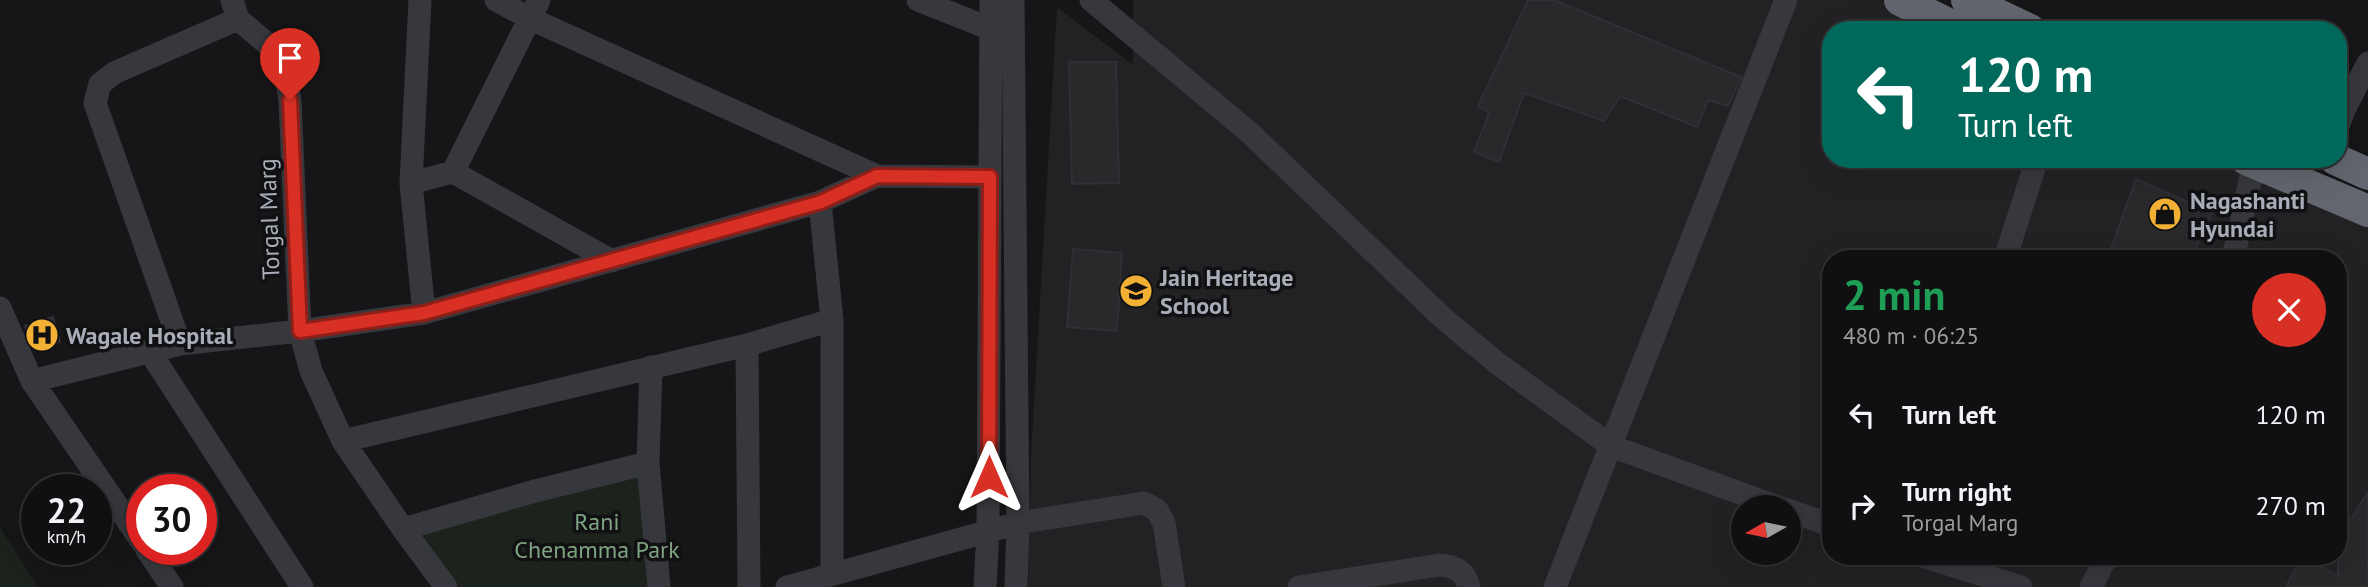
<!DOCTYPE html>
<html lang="en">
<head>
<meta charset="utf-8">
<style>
	body { margin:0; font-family:"PT Sans",sans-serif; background:#19191b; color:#f1f3f6; height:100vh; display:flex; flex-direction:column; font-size:26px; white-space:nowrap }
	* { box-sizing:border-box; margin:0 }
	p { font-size:23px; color:#9c9d9f }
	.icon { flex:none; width:38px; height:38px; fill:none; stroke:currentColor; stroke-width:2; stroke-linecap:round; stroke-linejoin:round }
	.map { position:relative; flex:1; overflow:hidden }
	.details { position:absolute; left:1822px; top:250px; width:525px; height:315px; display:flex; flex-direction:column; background:#101012; border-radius:28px; box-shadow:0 7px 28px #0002,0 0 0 2px #303032 }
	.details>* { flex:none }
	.top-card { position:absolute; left:1822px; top:21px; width:525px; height:147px; border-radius:28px; box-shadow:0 7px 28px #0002,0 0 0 2px #303032; background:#00695c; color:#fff; overflow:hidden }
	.needle { width:46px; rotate:261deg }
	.buttons { position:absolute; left:1731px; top:495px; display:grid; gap:14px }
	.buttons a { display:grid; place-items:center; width:70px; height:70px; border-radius:50%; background:#101012; box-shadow:0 7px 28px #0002,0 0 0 2px #303032; font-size:35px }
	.speed { position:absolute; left:21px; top:474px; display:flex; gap:14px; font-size:35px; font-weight:700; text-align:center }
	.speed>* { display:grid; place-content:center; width:91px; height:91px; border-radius:50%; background:#101012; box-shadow:0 7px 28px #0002,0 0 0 2px #303032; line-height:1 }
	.speed small { font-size:18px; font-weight:400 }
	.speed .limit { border:10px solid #d22; background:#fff; color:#111 }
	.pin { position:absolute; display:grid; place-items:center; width:60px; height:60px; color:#fff; margin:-72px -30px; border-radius:50% 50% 50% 0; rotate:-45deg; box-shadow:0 0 7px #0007 }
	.pin .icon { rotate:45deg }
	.me { position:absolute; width:77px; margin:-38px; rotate:0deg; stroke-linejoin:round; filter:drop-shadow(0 0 5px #0008) }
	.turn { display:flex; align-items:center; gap:24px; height:147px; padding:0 21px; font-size:32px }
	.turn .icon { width:91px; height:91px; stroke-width:2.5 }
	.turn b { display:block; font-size:49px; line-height:60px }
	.round { display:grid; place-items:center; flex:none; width:74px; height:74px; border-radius:37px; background:#19191b }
	.summary { display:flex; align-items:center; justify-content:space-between; height:119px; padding:0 21px }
	h1 { font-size:42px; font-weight:700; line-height:52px; color:#1e9e55 }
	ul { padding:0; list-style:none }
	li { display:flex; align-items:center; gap:21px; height:91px; padding:0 21px }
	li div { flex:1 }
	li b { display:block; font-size:26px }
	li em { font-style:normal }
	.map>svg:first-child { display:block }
</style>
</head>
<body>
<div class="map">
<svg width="2368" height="587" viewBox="0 0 2368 587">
	<rect width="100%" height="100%" fill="#161618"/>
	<!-- built -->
	<path fill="#222225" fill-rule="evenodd" d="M1133,0H1881L1937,30H1830V159H2223L2368,221V587H1028L1031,457L1057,7L1133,65ZM1830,259H2338V556H1830ZM1743,508H1788V553H1743Z"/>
	<!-- park -->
	<path fill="#1c231d" d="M644,469L655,587H453L411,531Z
		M0,527L38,587H0Z"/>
	<!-- building -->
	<path fill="#29292c" stroke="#303034" stroke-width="2" d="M1528,0H1554L1741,77L1728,106L1708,100L1697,127L1620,96L1604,121L1524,93L1499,162L1474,152L1489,113L1478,106Z
		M1069,62H1116L1119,183L1072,184Z
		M2136,179L2212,213L2191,259H2133L2111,249Z
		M1073,249L1122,253L1117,331L1067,327Z
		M53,317L60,342L33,349L25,326Z
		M2368,492V587H2286L2302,556L2338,576V511L2352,518Z"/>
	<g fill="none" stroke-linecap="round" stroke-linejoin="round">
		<!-- minor -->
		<path stroke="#37383d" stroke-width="23" d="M232,0L238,19L272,48L285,70L290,100L300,331L311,371L343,441L403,529L446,587
			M420,0L411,183L424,313
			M496,0L531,19L877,176
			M918,0L991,29
			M1013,0L1018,523L1016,587
			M1091,0L1250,133L1444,319L1497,363L1611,446L1781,508
			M2338,126L2345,108L2368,63
			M453,172L612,261
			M411,183L453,172L539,0
			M820,202L832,320V574
			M2005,259L2037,159
			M2233,259L2254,163
			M0,308L32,381L142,542
			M180,344L95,103L100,84L114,73L238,19
			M747,345L749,587
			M150,352L302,587
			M651,367L648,463L659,587
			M32,381L180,344L300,331L424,313L820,202L877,176L990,177
			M343,441L747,345L832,320
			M1788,510L1830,525
			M403,529L535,491L648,463
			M147,550L172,587
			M1922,556L2021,587
			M787,587L1018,523L1144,503L1157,510L1164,523L1174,587
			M985,587L988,531L991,0
			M1299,587L1439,565C1455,566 1465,571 1469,587
			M1555,587L1786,0
			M2091,587L2107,556"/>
		<!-- highway -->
		<path stroke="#63666e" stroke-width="32" d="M1900,0L1960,30
			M1967,0L2030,30
			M2246,159L2368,211
			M2335,159L2368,174"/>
	</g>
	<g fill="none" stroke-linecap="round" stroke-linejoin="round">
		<defs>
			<path id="route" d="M290,100L300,331L424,313L821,202L877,176L990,177L989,477"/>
		</defs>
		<!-- route casing -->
		<use href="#route" stroke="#8d1f18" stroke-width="18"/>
		<!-- route -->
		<use href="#route" stroke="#d93025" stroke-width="12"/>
	</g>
	<!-- icons -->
	<defs>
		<symbol id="shop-disc" viewBox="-11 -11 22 22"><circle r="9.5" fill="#f2b134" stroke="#111113"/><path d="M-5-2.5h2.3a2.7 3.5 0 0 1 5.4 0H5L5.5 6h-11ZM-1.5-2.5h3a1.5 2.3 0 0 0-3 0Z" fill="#111"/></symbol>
		<symbol id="school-disc" viewBox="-11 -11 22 22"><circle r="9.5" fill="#f2b134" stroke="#111113"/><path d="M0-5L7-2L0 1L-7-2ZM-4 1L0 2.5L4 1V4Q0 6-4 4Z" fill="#111"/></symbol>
		<symbol id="hospital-disc" viewBox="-11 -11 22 22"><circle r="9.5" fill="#f2b134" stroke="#111113"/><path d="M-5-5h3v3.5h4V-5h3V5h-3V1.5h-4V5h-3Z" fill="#111"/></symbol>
	</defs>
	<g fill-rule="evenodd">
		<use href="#shop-disc" x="2146" y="195" width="38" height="38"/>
		<use href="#school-disc" x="1117" y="272" width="38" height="38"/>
		<use href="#hospital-disc" x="23" y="316" width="38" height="38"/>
	</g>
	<g text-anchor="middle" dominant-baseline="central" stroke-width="7" stroke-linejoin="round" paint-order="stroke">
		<!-- poi labels -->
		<g font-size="24" font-weight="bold" fill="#a8adb8" stroke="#111113" text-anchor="start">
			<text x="2190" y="200">Nagashanti<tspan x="2190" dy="28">Hyundai</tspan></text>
			<text x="1160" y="277">Jain Heritage<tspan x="1160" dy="28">School</tspan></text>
			<text x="66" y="335">Wagale Hospital</text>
		</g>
		<!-- street labels -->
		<g font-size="24" fill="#a8adb8" stroke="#111113">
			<text transform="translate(269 219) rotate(-92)">Torgal Marg</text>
		</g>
		<!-- park labels -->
		<g font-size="24" fill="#7fa381" stroke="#111113">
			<text x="597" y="521">Rani<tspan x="597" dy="28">Chenamma Park</tspan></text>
		</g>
	</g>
</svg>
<div class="buttons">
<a><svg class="needle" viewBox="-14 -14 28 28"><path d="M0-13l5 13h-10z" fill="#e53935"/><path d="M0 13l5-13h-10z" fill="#9c9d9f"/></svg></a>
</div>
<div class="speed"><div>22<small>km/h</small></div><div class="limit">30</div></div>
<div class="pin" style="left:290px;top:100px;background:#d93025"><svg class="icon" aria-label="arrive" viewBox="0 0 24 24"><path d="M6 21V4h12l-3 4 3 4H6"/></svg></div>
<svg class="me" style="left:989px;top:477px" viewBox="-20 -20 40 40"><path d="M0-17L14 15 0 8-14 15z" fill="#d93025" stroke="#fff" stroke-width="4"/></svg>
<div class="top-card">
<div class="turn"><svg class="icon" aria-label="left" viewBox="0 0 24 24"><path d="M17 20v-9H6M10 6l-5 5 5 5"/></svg><div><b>120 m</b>Turn left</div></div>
</div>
<section class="details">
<div class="summary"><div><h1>2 min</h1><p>480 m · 06:25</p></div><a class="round" style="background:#d93025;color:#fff"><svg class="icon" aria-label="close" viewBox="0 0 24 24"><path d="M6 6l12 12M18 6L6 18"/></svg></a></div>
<ul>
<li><svg class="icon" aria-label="left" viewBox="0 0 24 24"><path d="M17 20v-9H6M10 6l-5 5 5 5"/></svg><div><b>Turn left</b></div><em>120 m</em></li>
<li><svg class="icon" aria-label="right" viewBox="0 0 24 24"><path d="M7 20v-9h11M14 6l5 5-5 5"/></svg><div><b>Turn right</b><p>Torgal Marg</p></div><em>270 m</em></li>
</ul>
</section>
</div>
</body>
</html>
